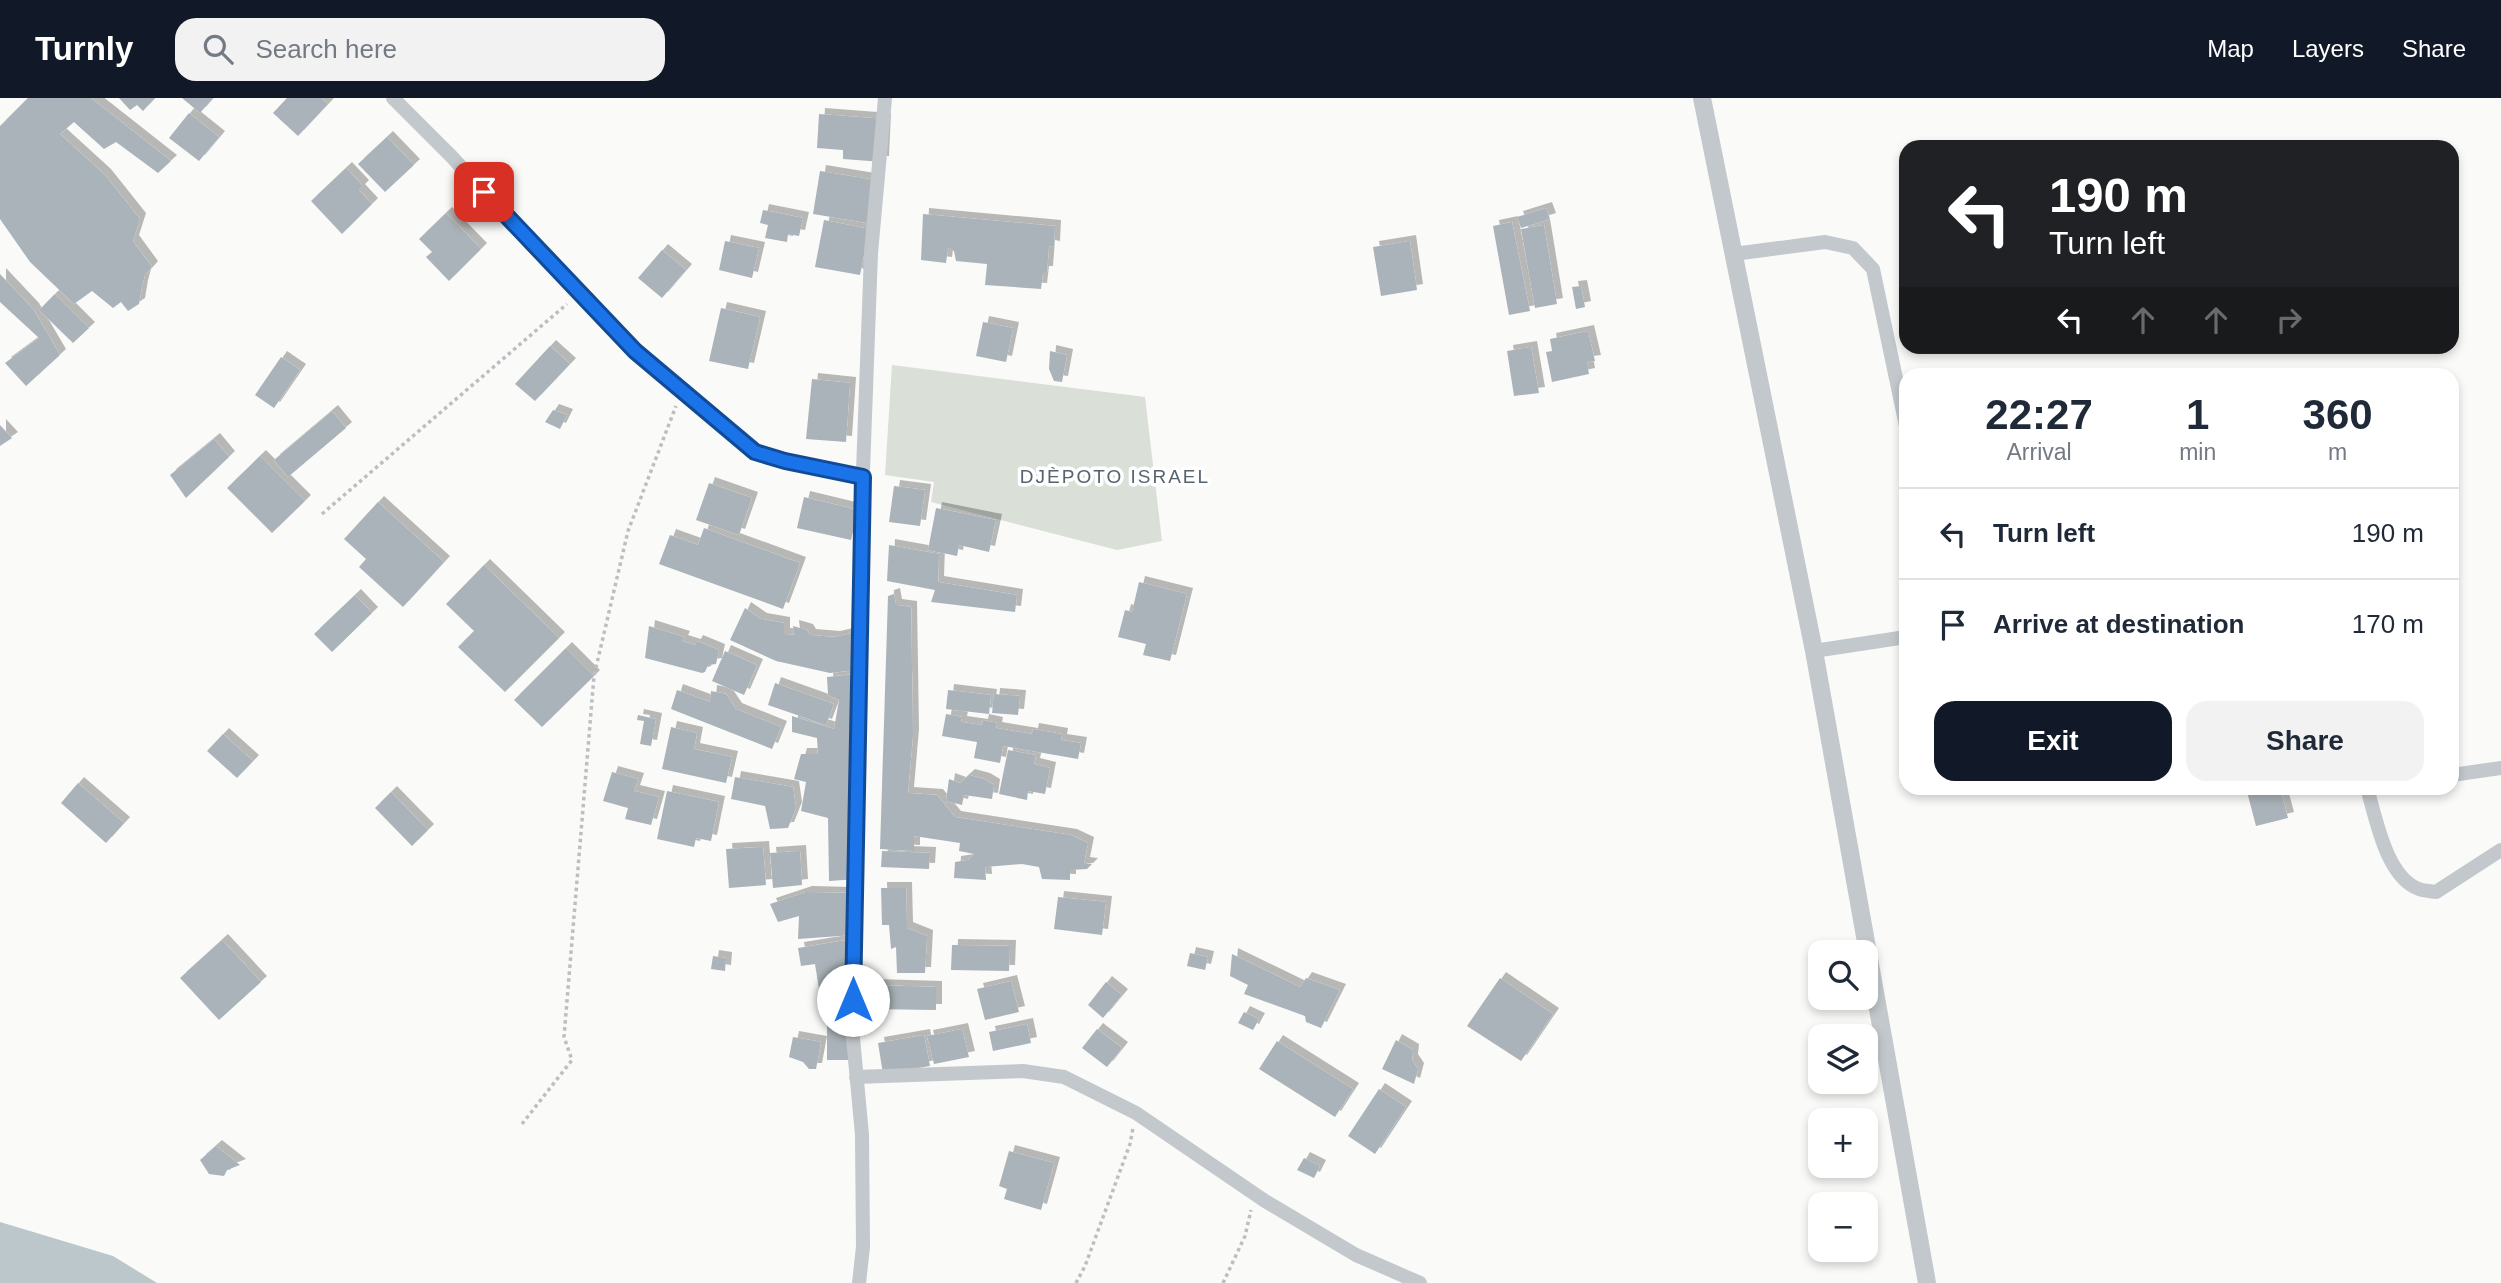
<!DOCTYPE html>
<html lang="en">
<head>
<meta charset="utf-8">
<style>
	body { margin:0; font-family:Arial,sans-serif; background:#f2f2f3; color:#1f2937; height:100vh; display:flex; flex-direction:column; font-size:26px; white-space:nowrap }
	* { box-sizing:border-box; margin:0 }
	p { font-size:23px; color:#747a83 }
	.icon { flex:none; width:38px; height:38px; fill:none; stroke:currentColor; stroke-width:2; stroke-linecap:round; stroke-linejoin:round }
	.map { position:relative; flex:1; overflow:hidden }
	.details { position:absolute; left:1899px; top:270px; width:560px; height:427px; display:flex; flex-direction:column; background:#fff; border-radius:21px; box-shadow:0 4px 10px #0003 }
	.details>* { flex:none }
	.guide { position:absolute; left:1899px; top:42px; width:560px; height:214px; border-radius:21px; box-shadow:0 4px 10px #0003; background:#202124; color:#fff; overflow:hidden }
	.controls { position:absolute; left:1808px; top:842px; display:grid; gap:14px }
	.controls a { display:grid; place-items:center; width:70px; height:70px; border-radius:14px; background:#fff; box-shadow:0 4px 10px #0003; font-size:35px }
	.pin { position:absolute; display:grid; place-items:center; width:60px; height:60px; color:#fff; margin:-30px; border-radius:14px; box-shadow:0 4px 10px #0006 }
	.me { position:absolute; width:77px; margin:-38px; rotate:0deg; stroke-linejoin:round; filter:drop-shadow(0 0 5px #0008) }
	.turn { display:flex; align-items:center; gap:24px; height:147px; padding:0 35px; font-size:32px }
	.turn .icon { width:91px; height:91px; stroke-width:2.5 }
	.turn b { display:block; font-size:49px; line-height:60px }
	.lanes { display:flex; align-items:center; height:66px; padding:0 35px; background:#0003; justify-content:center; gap:35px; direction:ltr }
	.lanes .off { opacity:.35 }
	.eta { display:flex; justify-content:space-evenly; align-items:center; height:119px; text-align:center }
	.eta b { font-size:42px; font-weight:600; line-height:49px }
	.button { display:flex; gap:14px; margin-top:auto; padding:14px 35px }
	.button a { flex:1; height:80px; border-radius:21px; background:#111827; color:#fff; font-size:28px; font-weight:600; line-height:80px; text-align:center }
	.button a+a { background:#f2f2f3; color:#1f2937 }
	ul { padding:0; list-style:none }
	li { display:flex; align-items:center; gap:21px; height:91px; padding:0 35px; border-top:2px solid #e0e1e3 }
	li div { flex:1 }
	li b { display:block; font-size:26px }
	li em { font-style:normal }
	header { display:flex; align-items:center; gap:42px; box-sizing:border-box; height:98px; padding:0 35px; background:#111827; color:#fff }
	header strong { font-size:33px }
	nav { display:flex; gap:38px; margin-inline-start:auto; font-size:24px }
	.search { width:490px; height:63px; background:#f2f2f3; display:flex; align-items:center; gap:18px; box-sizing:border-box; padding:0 24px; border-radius:21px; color:#747a83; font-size:26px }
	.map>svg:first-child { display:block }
</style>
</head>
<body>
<header>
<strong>Turnly</strong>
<div class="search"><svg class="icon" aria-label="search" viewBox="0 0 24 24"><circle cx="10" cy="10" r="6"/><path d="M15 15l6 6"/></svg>Search here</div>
<nav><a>Map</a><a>Layers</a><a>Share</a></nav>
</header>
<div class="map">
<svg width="2501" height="1185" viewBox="0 0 2501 1185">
	<defs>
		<filter id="shadow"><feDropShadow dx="6" dy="-6" stdDeviation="0" flood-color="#0004"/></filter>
	</defs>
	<rect width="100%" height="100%" fill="#fafaf8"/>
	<!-- green -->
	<path fill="#dadfd7" d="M892,267L1145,299L1162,443L1117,452L931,404L934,384L885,377Z"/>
	<!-- water -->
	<path fill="#bbc7cb" d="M0,1124L113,1158L157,1185H0Z"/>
	<!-- building -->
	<path fill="#aab3b9" filter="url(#shadow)" d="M28,0H91L171,63L158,75L116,44L104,51L74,24L60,36L105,77L140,121L133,143L152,169L145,177L142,188L139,206L128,213L121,204L113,210L92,193L74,206L30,164L0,121V28Z
		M119,0H155L143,13L137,7L130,12Z
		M182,0H213L200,15Z
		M287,0H321L328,6L298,38L273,15Z
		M189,15L219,39L199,63L169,40Z
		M819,16L885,21L883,64L843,61V52L817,50Z
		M387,39L414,67L385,94L358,66Z
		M346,70L363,88L359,92L372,106L342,136L311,103Z
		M820,73L875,82L868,125L813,116Z
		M1546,110L1550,121L1521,130L1517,119Z
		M763,112L803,120L799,138L788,136L787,144L765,140L768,127L760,125Z
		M446,115L481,151L449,183L426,159L432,154L419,141Z
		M923,116L1055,128L1054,149L1049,148L1047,174H1043L1041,191L985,187L987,166L956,163L954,153L948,150L946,165L921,162Z
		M824,122L869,131L860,177L815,169Z
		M1512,124L1530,213L1509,217L1493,128Z
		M1544,127L1557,206L1535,210L1521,131Z
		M725,143L759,150L752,180L719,172Z
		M1410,143L1417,192L1381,198L1373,149Z
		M662,152L686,172L662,200L638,180Z
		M0,176L33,211L60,257L26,288L5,265L39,240L0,204Z
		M1581,188L1585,209L1576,211L1572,189Z
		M55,196L89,230L73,245L39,212Z
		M721,210L760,219L748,271L709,263Z
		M983,224L1013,230L1006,264L976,258Z
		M1588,233L1595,263L1587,264L1589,276L1552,284L1546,254L1552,253L1550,241Z
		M550,248L570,266L535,303L515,286Z
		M1531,249L1539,295L1514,298L1507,253Z
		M1050,253L1067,257L1062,284L1054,283L1049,271Z
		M281,259L300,272L274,310L255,297Z
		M812,281L850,285L846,344L806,341Z
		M553,312L567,317L560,331L545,324Z
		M332,313L346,330L288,379L274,362Z
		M0,327L12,340L0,348Z
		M214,341L229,359L186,400L170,377Z
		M260,358L305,403L272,435L227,390Z
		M709,385L752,400L739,437L696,422Z
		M894,388L925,392L920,428L889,424Z
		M804,399L858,412L851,442L797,430Z
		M378,404L444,464L403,509L359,469L366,461L344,441Z
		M936,410L996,422L989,454L959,447L957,458L928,452Z
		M704,430L800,465L783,511L659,466L670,437L698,447Z
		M889,447L939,456L938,484L1017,497L1015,514L931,504L935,492L887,483Z
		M484,467L559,540L505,594L458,549L474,533L446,506Z
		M1139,484L1187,496L1170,563L1143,557L1146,546L1118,539L1125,512L1132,514Z
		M894,496L896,507L911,509L913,637L908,695L937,697L955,719L1071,737L1088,745L1084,765L1092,766L1087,771L1070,772V782L1042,781L1039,769L1022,766L985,769L986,782L954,780L955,764L968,762L974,756L959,753L960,745L914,738V753L880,751L888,498Z
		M355,497L372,515L332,554L314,536Z
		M745,510L761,521L784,525V536L794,537L793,528L807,532L810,537L834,539L852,535L858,543L855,572L830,575L776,563L730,542Z
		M649,528L684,539L682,543L695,547L697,543L719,552L716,566L708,567L705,574L702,575L645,560Z
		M566,550L594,578L542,629L514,602Z
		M725,553L757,567L744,597L712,583Z
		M856,576L858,781L829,783L828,720L801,713L806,684L794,681L801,656H818L817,640L792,634V618L834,631L839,602L828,597L827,579Z
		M775,585L834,606L826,627L768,607Z
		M677,592L710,604L711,593L726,596L736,611L781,629L772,651L671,611Z
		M948,592L991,597L989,616L946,611Z
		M994,596L1020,598L1018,617L992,615Z
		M946,616L962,619L961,624L982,627L983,622L997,625L996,630L1032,636L1033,631L1062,636L1061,642L1081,645L1078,661L1003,648L1000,665L974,660L977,644L942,638Z
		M638,617L656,621L651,648L640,646L644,623L637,622Z
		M671,629L697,635L694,651L732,659L726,685L662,671Z
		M223,636L253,663L237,680L207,653Z
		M1008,652L1036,657L1034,666L1050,670L1045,696L1028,693L1027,702L999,696Z
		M612,674L638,681L634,693L659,699L651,727L625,721L628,710L603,703Z
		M969,677L984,681L994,687L992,701L964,697L962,707L946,703L949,681L960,685Z
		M735,679L793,689L796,710L788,730L770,731L765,708L731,701Z
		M78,685L124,725L106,745L61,705Z
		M2246,690H2280L2288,720L2256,728Z
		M667,693L719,704L711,743L696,740L694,749L657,741Z
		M391,694L428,732L412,748L375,710Z
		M763,749L766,787L729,790L726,751Z
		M800,753L802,787L773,790L770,755Z
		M882,753L930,755L929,771L881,769Z
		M881,790H906L907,830L927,838L925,875H897L896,849L891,851L889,827H882Z
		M806,794L847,795L854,837L798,841L799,818L778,824L770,806Z
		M1058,799L1106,804L1102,837L1054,831Z
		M853,841V888L819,891L815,866L801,868L798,850Z
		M222,842L261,884L219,922L180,880Z
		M952,847L1010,848L1009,873L951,872Z
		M1190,855L1208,859L1205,872L1187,868Z
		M1232,856L1300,889L1306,880L1340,892L1321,930L1306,924L1305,918L1244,896L1248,887L1230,878Z
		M713,858L726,860L725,873L711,871Z
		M1500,880L1553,916L1521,963L1467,928Z
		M1011,883L1019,914L985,922L977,891Z
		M1106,884L1122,897L1103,920L1088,907Z
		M871,887L936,889V912L870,911Z
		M855,892L853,962H827V894Z
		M1244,914L1259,921L1253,932L1238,925Z
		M1027,926L1031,945L993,953L989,934Z
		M962,931L969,959L934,966L927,938Z
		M1097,931L1122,950L1107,969L1082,950Z
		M924,937L930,968L883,976L878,945Z
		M793,939L821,944L816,971H809L803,964L789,959Z
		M1396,942L1413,952L1412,962L1418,971L1414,986L1382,971Z
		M1277,943L1353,991L1335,1019L1259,971Z
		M1379,991L1406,1009L1375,1056L1348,1038Z
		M216,1048L240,1067L227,1072L224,1078L209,1076L200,1062Z
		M1009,1053L1054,1065L1041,1112L1004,1101L1007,1091L999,1088Z
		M1304,1060L1320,1068L1314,1080L1297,1072Z"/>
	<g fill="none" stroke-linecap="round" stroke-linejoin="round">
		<!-- path -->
		<path stroke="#bbbfc2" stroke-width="3.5" stroke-dasharray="3.5 3.5" stroke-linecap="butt" d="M322,416L567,206
			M522,1026L572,962L564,939L594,578L628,433L676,308
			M1076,1185L1085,1168L1130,1046L1133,1030
			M1223,1185L1245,1138L1251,1112"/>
		<!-- minor -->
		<path stroke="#c3c8cc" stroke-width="14" d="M393,0L452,59L531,146L635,253L755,354L785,364L863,379
			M1734,156L1825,144L1853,150L1873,171L1906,328
			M1814,553L1906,539
			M2452,677L2501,670
			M2367,690C2376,720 2386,779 2419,791C2424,793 2431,793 2436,794L2501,752
			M856,979L1023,973L1064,979L1136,1015L1265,1103L1356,1157L1420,1185
			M859,1185L863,1149L862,1037L852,929L861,428L871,155L885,0"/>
		<!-- tertiary -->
		<path stroke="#c3c8cc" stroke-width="18" d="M1702,0L1814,553L1927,1185"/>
	</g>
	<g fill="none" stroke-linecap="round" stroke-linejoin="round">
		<defs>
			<path id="route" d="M484,94L635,253L755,354L785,363L863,379L853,902"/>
		</defs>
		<!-- route casing -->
		<use href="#route" stroke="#114b97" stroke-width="18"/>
		<!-- route -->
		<use href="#route" stroke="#1a73e8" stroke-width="12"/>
	</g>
	<g text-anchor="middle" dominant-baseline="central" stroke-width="7" stroke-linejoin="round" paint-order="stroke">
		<!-- neighbourhood labels -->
		<g font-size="19" letter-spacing="2" fill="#57646e" stroke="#fff">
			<text x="1115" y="378">DJÈPOTO ISRAEL</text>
		</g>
	</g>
</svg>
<div class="controls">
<a><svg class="icon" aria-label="search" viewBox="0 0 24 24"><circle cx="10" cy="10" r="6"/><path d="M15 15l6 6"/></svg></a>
<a><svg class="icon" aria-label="layers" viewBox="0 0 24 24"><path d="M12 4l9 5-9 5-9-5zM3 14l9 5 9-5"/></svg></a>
<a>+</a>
<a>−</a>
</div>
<div class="pin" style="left:484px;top:94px;background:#d93025"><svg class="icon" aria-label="arrive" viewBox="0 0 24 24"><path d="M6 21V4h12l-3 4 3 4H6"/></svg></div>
<svg class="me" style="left:853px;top:902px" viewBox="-20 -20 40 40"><circle r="19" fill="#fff"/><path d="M0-13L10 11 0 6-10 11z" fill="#1a73e8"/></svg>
<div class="guide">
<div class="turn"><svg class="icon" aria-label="left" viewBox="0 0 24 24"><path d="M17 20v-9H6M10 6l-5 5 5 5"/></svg><div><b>190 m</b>Turn left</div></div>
<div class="lanes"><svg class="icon" aria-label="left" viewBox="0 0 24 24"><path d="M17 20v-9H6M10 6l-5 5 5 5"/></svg><svg class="icon off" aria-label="ahead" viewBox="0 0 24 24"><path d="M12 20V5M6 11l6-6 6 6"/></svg><svg class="icon off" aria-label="ahead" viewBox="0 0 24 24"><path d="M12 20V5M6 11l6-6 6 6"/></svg><svg class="icon off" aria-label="right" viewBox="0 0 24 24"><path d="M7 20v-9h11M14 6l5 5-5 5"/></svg></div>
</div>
<section class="details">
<div class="eta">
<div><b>22:27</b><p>Arrival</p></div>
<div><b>1</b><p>min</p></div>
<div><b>360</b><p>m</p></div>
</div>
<ul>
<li><svg class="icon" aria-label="left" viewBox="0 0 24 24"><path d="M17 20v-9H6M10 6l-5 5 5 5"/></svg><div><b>Turn left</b></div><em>190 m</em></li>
<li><svg class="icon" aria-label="arrive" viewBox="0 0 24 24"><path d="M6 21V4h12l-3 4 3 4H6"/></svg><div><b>Arrive at destination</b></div><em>170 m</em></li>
</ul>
<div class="button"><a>Exit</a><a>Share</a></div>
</section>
</div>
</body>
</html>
